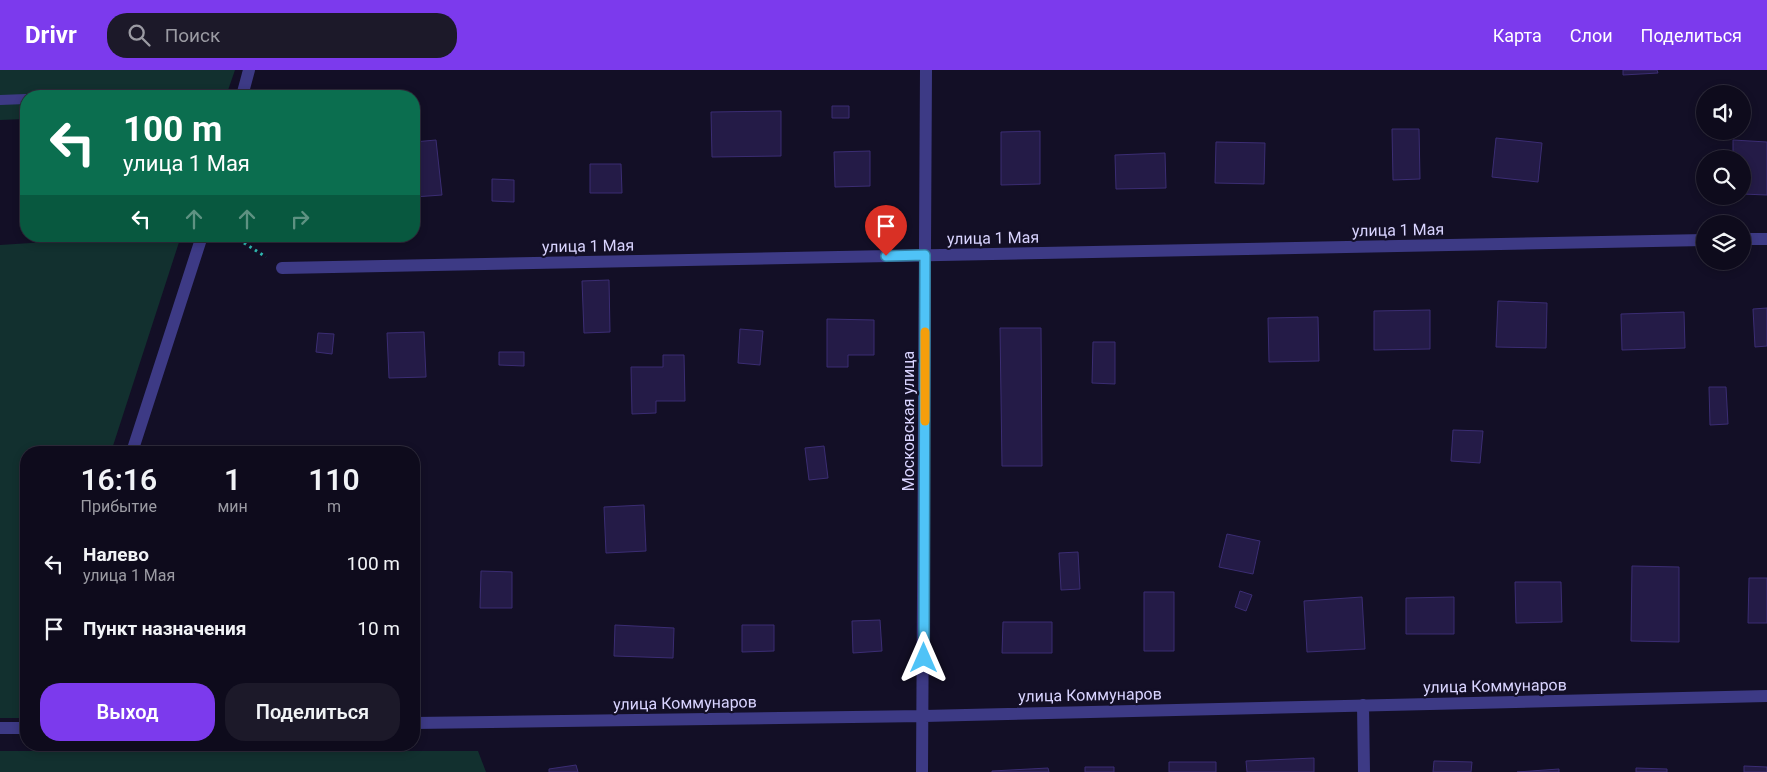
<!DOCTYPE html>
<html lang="ru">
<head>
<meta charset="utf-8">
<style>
	body { margin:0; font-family:Roboto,sans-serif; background:#1c1929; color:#f1f3f6; height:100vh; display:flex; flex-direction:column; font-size:19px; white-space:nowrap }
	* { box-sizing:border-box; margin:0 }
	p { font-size:16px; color:#9b9ba3 }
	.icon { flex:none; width:28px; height:28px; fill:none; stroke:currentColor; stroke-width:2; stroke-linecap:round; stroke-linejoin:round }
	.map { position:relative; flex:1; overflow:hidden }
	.sheet { position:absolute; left:20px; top:376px; width:400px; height:305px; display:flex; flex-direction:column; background:#0e0b1c; border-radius:20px; box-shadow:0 2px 8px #0003,0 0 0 1px #2e2b3b }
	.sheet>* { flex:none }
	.banner { position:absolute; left:20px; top:20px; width:400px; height:152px; border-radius:20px; box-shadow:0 2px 8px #0003,0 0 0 1px #2e2b3b; background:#0b6e4f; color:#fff; overflow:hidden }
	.tools { position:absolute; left:1696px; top:15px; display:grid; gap:10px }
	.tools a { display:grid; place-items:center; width:55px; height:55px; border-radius:50%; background:#0e0b1c; box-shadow:0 2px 8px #0003,0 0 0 1px #2e2b3b; font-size:25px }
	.pin { position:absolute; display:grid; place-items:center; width:42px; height:42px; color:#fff; margin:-51px -21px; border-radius:50% 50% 50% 0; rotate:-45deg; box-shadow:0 0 5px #0007 }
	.pin .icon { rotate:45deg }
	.me { position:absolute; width:55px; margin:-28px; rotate:0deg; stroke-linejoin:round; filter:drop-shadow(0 0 4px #0008) }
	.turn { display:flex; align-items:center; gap:18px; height:105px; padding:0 20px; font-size:22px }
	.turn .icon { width:65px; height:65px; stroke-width:2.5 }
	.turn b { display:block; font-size:35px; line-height:42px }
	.lanes { display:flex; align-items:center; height:48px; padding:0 20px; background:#0003; justify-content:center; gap:25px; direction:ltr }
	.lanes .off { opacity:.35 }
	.eta { display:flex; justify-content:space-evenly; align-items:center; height:85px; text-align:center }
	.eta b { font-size:30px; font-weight:600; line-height:35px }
	.primary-button { display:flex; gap:10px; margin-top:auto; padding:10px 20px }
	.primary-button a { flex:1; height:58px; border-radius:20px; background:#7c3aed; color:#fff; font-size:20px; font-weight:600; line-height:58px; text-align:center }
	.primary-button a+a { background:#1c1929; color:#f1f3f6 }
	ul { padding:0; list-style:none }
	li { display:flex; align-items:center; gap:15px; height:65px; padding:0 20px }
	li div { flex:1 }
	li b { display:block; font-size:19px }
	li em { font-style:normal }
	header { display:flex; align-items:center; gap:30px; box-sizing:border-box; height:70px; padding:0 25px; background:#7c3aed; color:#fff }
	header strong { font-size:24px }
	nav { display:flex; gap:28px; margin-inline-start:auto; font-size:18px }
	.search { width:350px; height:45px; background:#1c1929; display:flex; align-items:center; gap:12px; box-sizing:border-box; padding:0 18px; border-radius:20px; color:#9b9ba3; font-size:19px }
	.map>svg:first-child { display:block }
</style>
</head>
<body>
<header>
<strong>Drivr</strong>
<div class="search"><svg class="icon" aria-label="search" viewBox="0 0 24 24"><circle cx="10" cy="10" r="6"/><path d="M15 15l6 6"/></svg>Поиск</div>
<nav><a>Карта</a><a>Слои</a><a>Поделиться</a></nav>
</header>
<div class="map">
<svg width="1767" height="702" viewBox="0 0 1767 702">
	<rect width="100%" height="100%" fill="#130f26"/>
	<!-- green -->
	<path fill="#12302f" d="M0,0H235L226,26H26V49L0,50Z
		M137,166H181L111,382H26V648H0V175Z
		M0,681H478L486,702H0Z"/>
	<!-- building -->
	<path fill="#241b47" stroke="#3b2d73" d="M1623,0H1657L1658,3L1623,5Z
		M832,36H849V48H832Z
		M781,41V86L712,87L711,42Z
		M1392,59H1419L1420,109L1393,110Z
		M1040,61V114L1001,115V62Z
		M1496,68L1542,73L1538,112L1492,107Z
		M436,70L442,125L414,127V72Z
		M1733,70L1767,72V125L1742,124V89H1733Z
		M1216,72L1265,73L1264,114L1215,113Z
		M870,81V116L835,117L834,82Z
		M1165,83L1166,118L1116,119L1115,85Z
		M590,94H621L622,123H590Z
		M492,109L514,110V132L492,131Z
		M609,210L610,262L584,263L582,211Z
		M1498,231L1547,233L1546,278L1496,277Z
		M1767,238V276L1755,277L1753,239Z
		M1430,240V279L1374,280V241Z
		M1684,242L1685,278L1622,280L1621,244Z
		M1318,247L1319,291L1269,292L1268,248Z
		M827,249L874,250V285H848V297H827Z
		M1000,258H1041L1042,396H1002Z
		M740,259L763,261L760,295L738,293Z
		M424,262L426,307L389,308L387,263Z
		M318,263L334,264L332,284L316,282Z
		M1093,272H1115V314L1092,313Z
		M499,282H524V296L499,295Z
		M663,285H684L685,331H656V343L632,344L631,297H663Z
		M1709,317H1726L1728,354L1710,355Z
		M1453,360L1483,361L1480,393L1451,391Z
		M824,376L828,408L809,410L805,378Z
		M644,435L646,481L606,483L604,437Z
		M1227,464L1260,471L1253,504L1219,497Z
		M1078,482L1080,519L1061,520L1059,483Z
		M1632,496L1679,497V572L1631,571Z
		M481,501L512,502V538H480Z
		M1749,508H1767V553H1748Z
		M1515,512H1561L1562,552L1516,553Z
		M1240,521L1252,525L1246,541L1235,537Z
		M1144,522H1174V581H1144Z
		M1362,527L1365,579L1307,582L1304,531Z
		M1454,527V564H1406V528Z
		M880,550L882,581L853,583L852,551Z
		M1003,552H1052V583H1002Z
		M615,555L674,558L673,588L614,586Z
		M742,555H774V581L742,582Z
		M1314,688V702H1247L1246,691Z
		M1434,691L1472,692L1471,702H1433Z
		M1169,692H1216V702H1169Z
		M576,695L578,702H549V699Z
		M1744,696L1767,697V702H1744Z
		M1085,697H1114V702H1085Z
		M1048,698L1049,702H992V701Z
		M1636,698L1667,699V702H1636Z
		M1559,699V702H1517Z"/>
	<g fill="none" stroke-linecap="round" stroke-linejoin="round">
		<!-- path -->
		<path stroke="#2fb8b0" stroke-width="3" stroke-dasharray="2.5 4" stroke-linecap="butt" d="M233,166L266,187"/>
		<!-- service -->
		<path stroke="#3d3a85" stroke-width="10" d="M143,26L243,24
			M0,30L26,29"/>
		<!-- minor -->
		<path stroke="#3d3a85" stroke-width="12" d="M242,26L249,0
			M1742,169H1767
			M282,198L1705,170
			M132,382L202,166
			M1363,635L1364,702
			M414,653L924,646L1767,626
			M0,658H26
			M922,702L926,0"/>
	</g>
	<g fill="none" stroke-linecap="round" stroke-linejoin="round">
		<defs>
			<path id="route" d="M886,186L925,185L924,588"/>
		</defs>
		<!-- route casing -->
		<use href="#route" stroke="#337fa1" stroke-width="12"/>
		<!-- route -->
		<use href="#route" stroke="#4fc3f7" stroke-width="9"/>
		<!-- slow -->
		<path stroke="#f59e0b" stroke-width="9" d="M925,351V262"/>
	</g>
	<g text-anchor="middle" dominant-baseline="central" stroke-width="4.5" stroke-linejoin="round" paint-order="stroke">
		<!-- street labels -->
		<g font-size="16" fill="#d9d4ff" stroke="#130f26">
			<text transform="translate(1398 160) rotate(-1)">улица 1 Мая</text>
			<text transform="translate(993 168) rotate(-1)">улица 1 Мая</text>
			<text transform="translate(588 176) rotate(-1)">улица 1 Мая</text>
			<text transform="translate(908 351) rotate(-90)">Московская улица</text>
			<text transform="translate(1495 616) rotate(-1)">улица Коммунаров</text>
			<text transform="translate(1090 625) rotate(-1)">улица Коммунаров</text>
			<text transform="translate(685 633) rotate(-1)">улица Коммунаров</text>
		</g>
	</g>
</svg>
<div class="tools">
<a><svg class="icon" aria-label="sound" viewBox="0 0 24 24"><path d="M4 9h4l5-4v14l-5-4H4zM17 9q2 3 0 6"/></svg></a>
<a><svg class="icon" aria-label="search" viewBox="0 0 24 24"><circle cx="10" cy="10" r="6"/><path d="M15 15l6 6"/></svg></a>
<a><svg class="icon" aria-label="layers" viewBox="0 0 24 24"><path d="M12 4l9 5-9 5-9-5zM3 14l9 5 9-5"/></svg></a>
</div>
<div class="pin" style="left:886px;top:186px;background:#d93025"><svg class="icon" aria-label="arrive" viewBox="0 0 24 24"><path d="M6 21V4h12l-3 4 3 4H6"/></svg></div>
<svg class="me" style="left:924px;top:588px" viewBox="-20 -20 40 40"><path d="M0-17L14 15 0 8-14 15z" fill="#4fc3f7" stroke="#fff" stroke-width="4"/></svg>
<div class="banner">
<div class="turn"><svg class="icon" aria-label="left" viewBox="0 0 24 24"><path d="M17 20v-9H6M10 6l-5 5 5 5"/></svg><div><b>100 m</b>улица 1 Мая</div></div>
<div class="lanes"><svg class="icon" aria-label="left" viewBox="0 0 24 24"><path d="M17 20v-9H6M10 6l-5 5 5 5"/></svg><svg class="icon off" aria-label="ahead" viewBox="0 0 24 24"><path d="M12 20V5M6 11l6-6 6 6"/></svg><svg class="icon off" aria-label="ahead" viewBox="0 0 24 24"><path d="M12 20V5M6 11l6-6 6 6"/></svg><svg class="icon off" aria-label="right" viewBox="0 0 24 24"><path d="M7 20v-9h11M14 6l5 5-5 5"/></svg></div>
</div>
<section class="sheet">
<div class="eta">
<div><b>16:16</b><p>Прибытие</p></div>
<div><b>1</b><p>мин</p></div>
<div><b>110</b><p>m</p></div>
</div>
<ul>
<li><svg class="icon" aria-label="left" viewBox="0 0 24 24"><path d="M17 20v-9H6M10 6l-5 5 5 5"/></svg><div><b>Налево</b><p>улица 1 Мая</p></div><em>100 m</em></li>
<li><svg class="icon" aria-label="arrive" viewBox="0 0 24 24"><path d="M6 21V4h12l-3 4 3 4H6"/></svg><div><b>Пункт назначения</b></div><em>10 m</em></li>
</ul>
<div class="primary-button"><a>Выход</a><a>Поделиться</a></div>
</section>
</div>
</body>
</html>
